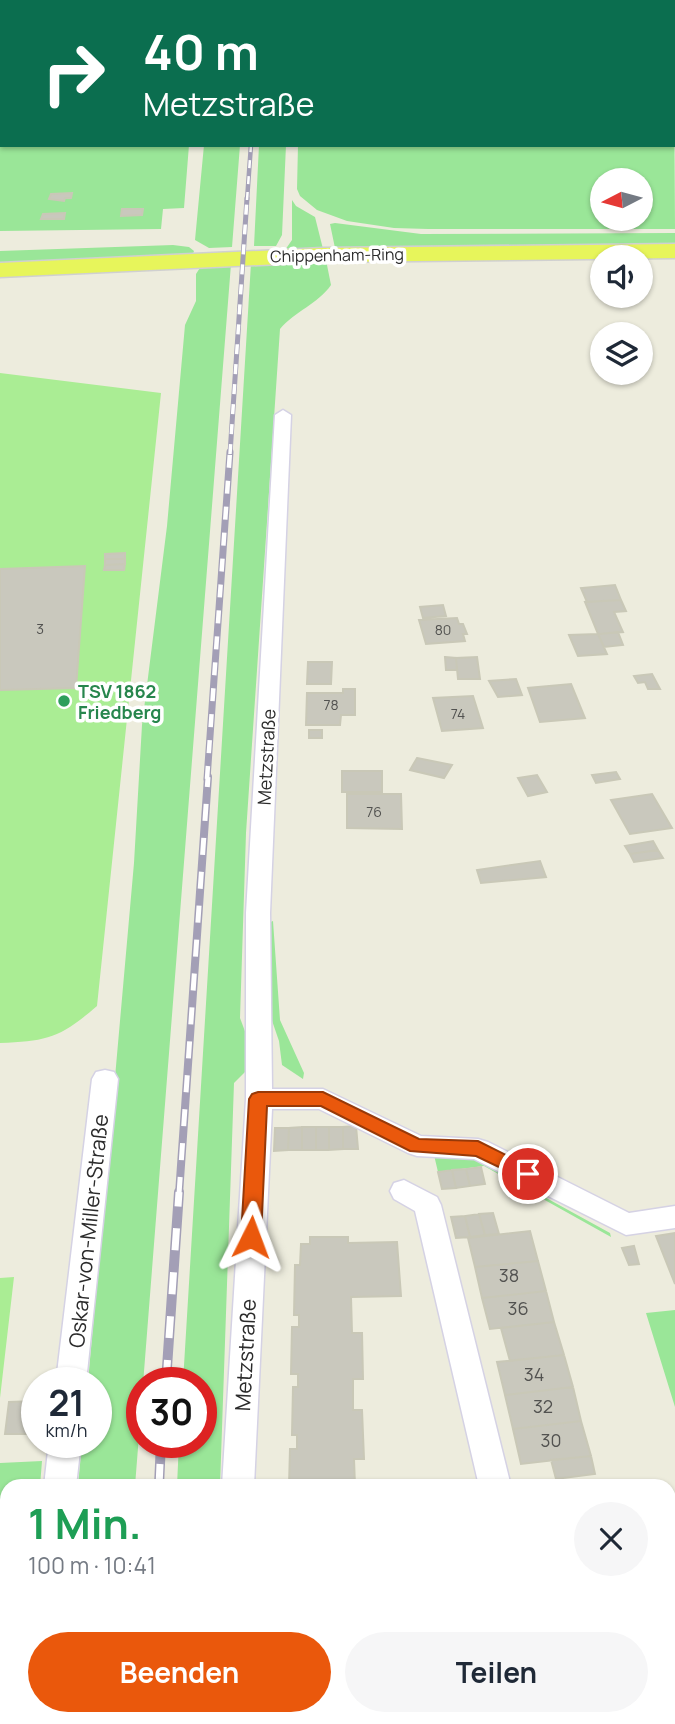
<!DOCTYPE html>
<html lang="de">
<head>
<meta charset="utf-8">
<style>
	body { margin:0; font-family:Manrope,sans-serif; background:#f6f6f7; color:#1f2937; height:100vh; display:flex; flex-direction:column; font-size:26px; white-space:nowrap }
	* { box-sizing:border-box; margin:0 }
	p { font-size:23px; color:#747a83 }
	.icon { flex:none; width:38px; height:38px; fill:none; stroke:currentColor; stroke-width:2; stroke-linecap:round; stroke-linejoin:round }
	.map { position:relative; flex:1; overflow:hidden }
	.drawer { position:absolute; left:0px; top:1479px; width:676px; height:247px; display:flex; flex-direction:column; background:#fff; border-radius:21px 21px 0 0; box-shadow:0 2px 5px #0004 }
	.drawer>* { flex:none }
	.hud { position:absolute; left:0px; top:0px; width:676px; height:147px; box-shadow:0 2px 5px #0004; background:#0b6e4f; color:#fff; overflow:hidden }
	.needle { width:46px; rotate:264deg }
	.tools { position:absolute; left:590px; top:168px; display:grid; gap:14px }
	.tools a { display:grid; place-items:center; width:63px; height:63px; border-radius:50%; background:#fff; box-shadow:0 2px 5px #0004; font-size:35px }
	.speed { position:absolute; left:21px; top:1367px; display:flex; gap:14px; font-size:35px; font-weight:700; text-align:center }
	.speed>* { display:grid; place-content:center; width:91px; height:91px; border-radius:50%; background:#fff; box-shadow:0 2px 5px #0004; line-height:1 }
	.speed small { font-size:18px; font-weight:400 }
	.speed .limit { border:10px solid #d22; background:#fff; color:#111 }
	.pin { position:absolute; display:grid; place-items:center; width:60px; height:60px; color:#fff; margin:-30px; border:4px solid #fff; border-radius:50%; box-shadow:0 2px 7px #0007 }
	.me { position:absolute; width:77px; margin:-38px; rotate:3deg; stroke-linejoin:round; filter:drop-shadow(0 0 5px #0008) }
	.turn { display:flex; align-items:center; gap:24px; height:147px; padding:0 28px; font-size:32px }
	.turn .icon { width:91px; height:91px; stroke-width:2.5 }
	.turn b { display:block; font-size:49px; line-height:60px }
	.round { display:grid; place-items:center; flex:none; width:74px; height:74px; border-radius:37px; background:#f6f6f7 }
	.head { display:flex; align-items:center; justify-content:space-between; height:119px; padding:0 28px }
	h1 { font-size:42px; font-weight:700; line-height:52px; color:#1e9e55 }
	.cta { display:flex; gap:14px; margin-top:auto; padding:14px 28px }
	.cta a { flex:1; height:80px; border-radius:42px; background:#ea580c; color:#fff; font-size:28px; font-weight:700; line-height:80px; text-align:center }
	.cta a+a { background:#f6f6f7; color:#1f2937 }
	.map>svg:first-child { display:block }
</style>
</head>
<body>
<div class="map">
<svg width="675" height="1724" viewBox="0 0 675 1724">
	<rect width="100%" height="100%" fill="#edecdd"/>
	<!-- green -->
	<path fill="#9ae698" fill-rule="evenodd" d="M674,77L675,229H428L394,228L347,221L317,210L300,196L297,189L298,145H674ZM602,180H640V219H602Z
		M0,102L2,145H189L184,208L163,209L161,229L0,231Z
		M204,145H240L232,247L209,248L195,240Z
		M259,145H286L282,235L276,246H254Z
		M292,200L296,206L315,217L323,249L285,250L292,240Z
		M335,223L421,234L675,233V246L335,248L330,224Z
		M173,245L189,247L194,251L193,254L0,263V251Z
		M326,260L331,285C318,304 295,311 280,329L246,833L240,1018L249,1042L250,1067L234,1083L220,1486H177L179,1442H201V1382H183L251,263Z
		M203,263L231,264L135,1486H78L82,1442H96V1382H88L134,863L142,725L167,526L185,325L196,301V274Z
		M273,921L280,1020L304,1073L303,1079L282,1065L279,1041L268,1009V923Z
		M434,1155H468L610,1233L611,1237L484,1166L438,1172Z
		M675,1310V1407L646,1313Z
		M42,1461L40,1486H7V1707L0,1708V1463Z"/>
	<!-- pitch -->
	<path fill="#aaed94" d="M0,373L161,393L97,1006C60,1038 48,1041 0,1043Z
		M14,1277L0,1398V1278Z"/>
	<!-- building -->
	<path fill="#c9c8bd" stroke="#c9c8b7" stroke-width="2" d="M72,193L71,198H65L64,201L49,199L51,194Z
		M122,209H143L142,215L121,216Z
		M65,213L64,219H41L43,214Z
		M125,553V559H105V554Z
		M105,559H125V564L105,565Z
		M125,564L124,570H104L105,565Z
		M85,566L76,688L0,690V569Z
		M615,585L621,600L587,602L581,588Z
		M621,600L626,611L614,612L623,632L598,634L585,602Z
		M443,605L446,616L423,618L420,607Z
		M457,618L459,624H463L467,634H463L465,641L426,644L419,620Z
		M618,632L623,645L604,647L598,634Z
		M598,634L607,654L578,656L569,635Z
		M445,657L456,658L457,670H446Z
		M477,657L480,679H458L456,658Z
		M308,662H332L331,684H307Z
		M652,674L660,689H648L645,682L638,683L634,676Z
		M516,679L522,695L498,697L489,681Z
		M571,684L585,718L540,722L528,688Z
		M343,689H355V715H341L340,725H306L307,693H343Z
		M473,696L483,728L442,731L433,698Z
		M309,730H322V738H309Z
		M417,758L452,765L444,778L410,770Z
		M342,771H382V792H342Z
		M616,772L620,779L596,783L592,775Z
		M537,775L547,792L528,796L518,778Z
		M347,794H401L402,829L347,828Z
		M652,794L672,828L630,834L611,800Z
		M653,841L658,850L630,854L625,846Z
		M658,850L663,858L634,862L630,854Z
		M540,861L546,877L481,883L477,870Z
		M356,1126L358,1149H343V1127Z
		M302,1127V1150H288L289,1128Z
		M302,1127H316V1150H302Z
		M316,1127H329V1150H316Z
		M329,1127H343V1149L329,1150Z
		M275,1128H289L288,1150L274,1151Z
		M481,1167L485,1184L470,1186L466,1169Z
		M466,1169L470,1186L456,1188L452,1170Z
		M452,1170L456,1188L442,1189L438,1172Z
		M493,1213L499,1234L485,1235L479,1214Z
		M479,1214L485,1235L470,1237L465,1216Z
		M465,1216L470,1237L456,1238L451,1217Z
		M530,1231L538,1261L475,1267L468,1238Z
		M675,1233V1284L656,1236Z
		M310,1237H348V1243L397,1242L401,1296L351,1297L352,1333H362L363,1379H353V1410H362L364,1459H354L355,1486H289L290,1449H297V1435H292L293,1387H298V1374H291L292,1327H299V1315H294L295,1265H300L301,1244H310Z
		M634,1246L639,1264L629,1265L622,1248Z
		M538,1261L546,1291L482,1298L475,1267Z
		M546,1291L554,1322L490,1329L482,1298Z
		M554,1322L564,1355L510,1361L501,1328Z
		M564,1355L573,1387L505,1395L497,1362Z
		M573,1387L581,1421L513,1429L505,1395Z
		M37,1401L34,1434H5L9,1402Z
		M581,1421L591,1456L521,1464L513,1429Z
		M591,1456L595,1474L556,1479L551,1460Z
		M675,1499V1570H669L668,1500Z"/>
	<g fill="none" stroke-linecap="round" stroke-linejoin="round">
		<defs>
			<path id="minor" d="M0,30H2V36H0Z
				M283,410L291,415L270,913L272,1089H323L421,1136L478,1139L488,1142L629,1213L675,1206V1228L626,1235L474,1159L417,1156L408,1153L319,1109H272L254,1486H222L246,1099V913L275,415Z
				M105,1070L114,1072L118,1079L86,1382H56L92,1079L96,1072Z
				M404,1180L437,1197L441,1205L511,1486H479L415,1211L394,1199L390,1191L394,1183Z
				M49,1442H81L76,1486H44Z
				M675,1640V1674L668,1675V1642Z
				M18,1718H54V1724H18Z
				M213,1718H248L249,1724H213Z
				M506,1718H544L542,1724H503Z"/>
			<path id="primary" d="M675,244V258L323,262L0,277V263L323,248Z"/>
		</defs>
		<!-- minor casing -->
		<use href="#minor" stroke="#d5d2e4" stroke-width="3"/>
		<!-- primary casing -->
		<use href="#primary" stroke="#d0d0d0" stroke-width="3"/>
		<!-- minor -->
		<use href="#minor" fill="#fff" fill-rule="evenodd"/>
		<!-- primary -->
		<use href="#primary" fill="#e7f55b" fill-rule="evenodd"/>
		<defs>
			<path id="rail-far4" d="M247,200L251,145"/>
			<path id="rail-far3" d="M230,454L247,198"/>
			<path id="rail-far2" d="M207,779L230,452"/>
			<path id="rail-far1" d="M179,1194L208,777"/>
			<path id="rail" d="M166,1382L179,1192
				M159,1486L161,1442
				M143,1718V1724"/>
		</defs>
		<!-- rail-far4 casing -->
		<use href="#rail-far4" stroke="#a39fb6" stroke-width="4.5"/>
		<!-- rail-far3 casing -->
		<use href="#rail-far3" stroke="#a39fb6" stroke-width="5"/>
		<!-- rail-far2 casing -->
		<use href="#rail-far2" stroke="#a39fb6" stroke-width="7"/>
		<!-- rail-far1 casing -->
		<use href="#rail-far1" stroke="#a39fb6" stroke-width="8"/>
		<!-- rail casing -->
		<use href="#rail" stroke="#a39fb6" stroke-width="10"/>
		<!-- rail-far4 -->
		<use href="#rail-far4" stroke="#fff" stroke-width="2.5" stroke-dasharray="8" stroke-linecap="butt"/>
		<!-- rail-far3 -->
		<use href="#rail-far3" stroke="#fff" stroke-width="3.5" stroke-dasharray="10" stroke-linecap="butt"/>
		<!-- rail-far2 -->
		<use href="#rail-far2" stroke="#fff" stroke-width="4.5" stroke-dasharray="13" stroke-linecap="butt"/>
		<!-- rail-far1 -->
		<use href="#rail-far1" stroke="#fff" stroke-width="5" stroke-dasharray="17" stroke-linecap="butt"/>
		<!-- rail -->
		<use href="#rail" stroke="#fff" stroke-width="7" stroke-dasharray="22" stroke-linecap="butt"/>
	</g>
	<!-- route -->
	<path fill="#ea580c" stroke="#983908" stroke-width="2" d="M258,1092H323L419,1139L478,1141L534,1169L537,1174L534,1179L528,1181L476,1156L410,1151L321,1106H267L261,1237L258,1243L251,1245L244,1243L241,1237L249,1099L252,1094Z"/>
	<!-- markers -->
	<circle fill="#2e9e5b" stroke="#fff" stroke-width="2.5" cx="64" cy="701" r="7"/>
	<g text-anchor="middle" dominant-baseline="central" stroke-width="7" stroke-linejoin="round" paint-order="stroke">
		<!-- number labels -->
		<g font-size="14" fill="#525250">
			<text x="40" y="628">3</text>
			<text x="443" y="629">80</text>
			<text x="331" y="704">78</text>
			<text x="458" y="713">74</text>
			<text x="374" y="811">76</text>
		</g>
		<!-- far-street labels -->
		<g font-size="16" fill="#2b2b2b" stroke="#fff">
			<text transform="translate(337 255) rotate(-1)">Chippenham-Ring</text>
		</g>
		<!-- leisure labels -->
		<g font-size="18" font-weight="bold" fill="#27864d" stroke="#fff" text-anchor="start">
			<text x="78" y="691">TSV 1862<tspan x="78" dy="21">Friedberg</tspan></text>
		</g>
		<!-- street labels -->
		<g font-size="18" fill="#2b2b2b" stroke="#fff">
			<text transform="translate(266 757) rotate(-87)">Metzstraße</text>
		</g>
		<!-- near-number labels -->
		<g font-size="18" fill="#525250">
			<text x="509" y="1275">38</text>
			<text x="518" y="1308">36</text>
			<text x="534" y="1374">34</text>
			<text x="543" y="1406">32</text>
			<text x="551" y="1440">30</text>
		</g>
		<!-- near-street labels -->
		<g font-size="21" fill="#2b2b2b" stroke="#fff">
			<text transform="translate(88 1231) rotate(-84)">Oskar-von-Miller-Straße</text>
			<text transform="translate(245 1355) rotate(-87)">Metzstraße</text>
		</g>
	</g>
</svg>
<div class="tools">
<a><svg class="needle" viewBox="-14 -14 28 28"><path d="M0-13l5 13h-10z" fill="#e53935"/><path d="M0 13l5-13h-10z" fill="#747a83"/></svg></a>
<a><svg class="icon" aria-label="sound" viewBox="0 0 24 24"><path d="M4 9h4l5-4v14l-5-4H4zM17 9q2 3 0 6"/></svg></a>
<a><svg class="icon" aria-label="layers" viewBox="0 0 24 24"><path d="M12 4l9 5-9 5-9-5zM3 14l9 5 9-5"/></svg></a>
</div>
<div class="speed"><div>21<small>km/h</small></div><div class="limit">30</div></div>
<div class="pin" style="left:528px;top:1174px;background:#d93025"><svg class="icon" aria-label="arrive" viewBox="0 0 24 24"><path d="M6 21V4h12l-3 4 3 4H6"/></svg></div>
<svg class="me" style="left:251px;top:1237px" viewBox="-20 -20 40 40"><path d="M0-17L14 15 0 8-14 15z" fill="#ea580c" stroke="#fff" stroke-width="4"/></svg>
<div class="hud">
<div class="turn"><svg class="icon" aria-label="right" viewBox="0 0 24 24"><path d="M7 20v-9h11M14 6l5 5-5 5"/></svg><div><b>40 m</b>Metzstraße</div></div>
</div>
<section class="drawer">
<div class="head"><div><h1>1 Min.</h1><p>100 m · 10:41</p></div><a class="round"><svg class="icon" aria-label="close" viewBox="0 0 24 24"><path d="M6 6l12 12M18 6L6 18"/></svg></a></div>
<div class="cta"><a>Beenden</a><a>Teilen</a></div>
</section>
</div>
</body>
</html>
